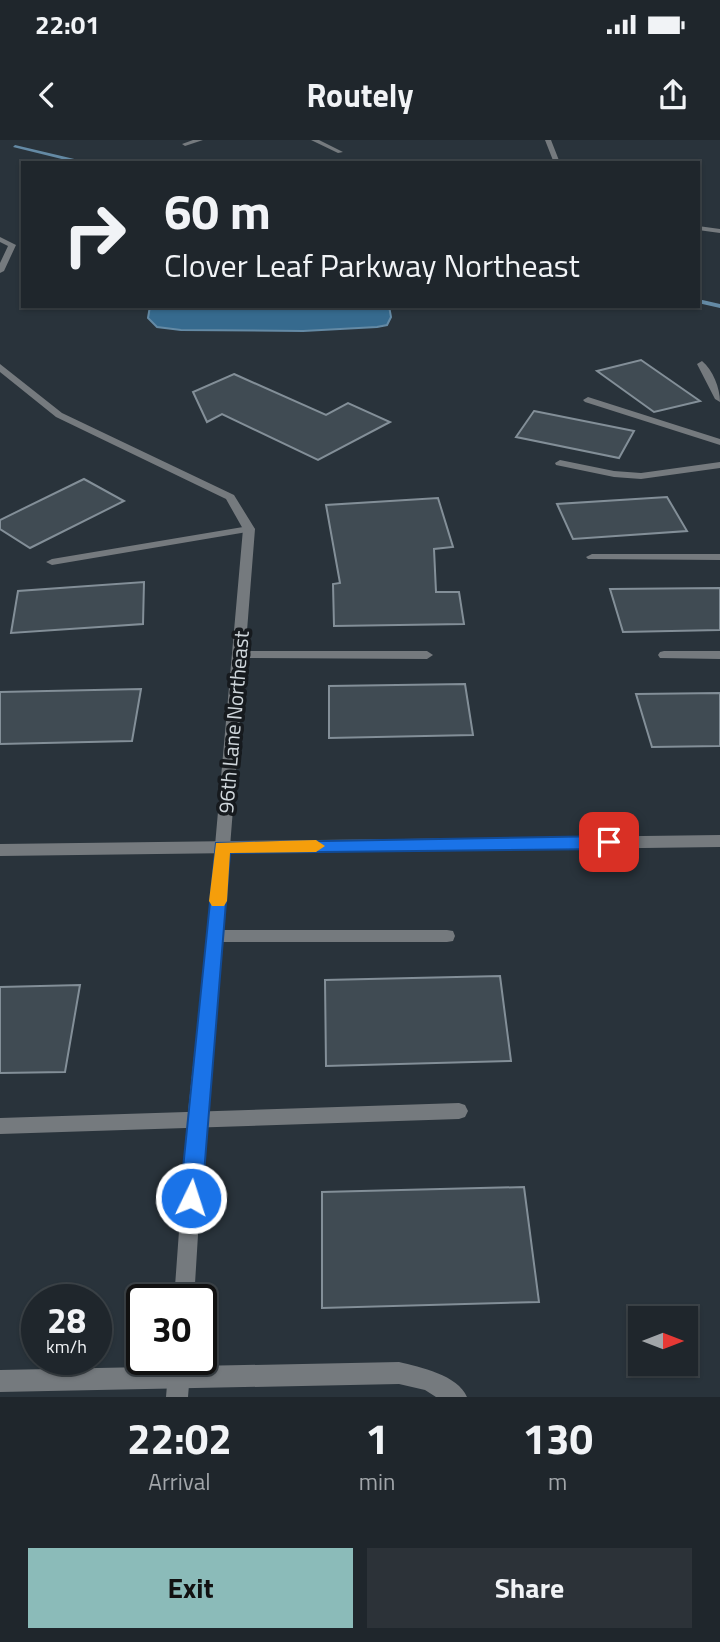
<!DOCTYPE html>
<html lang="en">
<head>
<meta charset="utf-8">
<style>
	body { margin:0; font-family:"Titillium Web",sans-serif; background:#2c3238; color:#f1f3f6; height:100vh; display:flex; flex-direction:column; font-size:26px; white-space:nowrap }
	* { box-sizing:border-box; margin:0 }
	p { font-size:23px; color:#a1a5a9 }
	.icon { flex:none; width:38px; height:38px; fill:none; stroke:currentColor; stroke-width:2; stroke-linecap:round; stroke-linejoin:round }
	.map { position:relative; height:1257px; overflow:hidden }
	.sheet { display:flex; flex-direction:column; background:#1f262c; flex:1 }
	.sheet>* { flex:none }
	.hud { position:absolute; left:21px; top:21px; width:679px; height:147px; border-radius:0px; box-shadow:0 2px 5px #0004,0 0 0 2px #3c4348; background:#1f262c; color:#f1f3f6; overflow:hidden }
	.needle { width:46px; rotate:90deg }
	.tools { position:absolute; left:628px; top:1166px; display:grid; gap:14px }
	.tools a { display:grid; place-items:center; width:70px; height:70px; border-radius:0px; background:#1f262c; box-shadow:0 2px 5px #0004,0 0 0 2px #3c4348; font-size:35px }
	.speed { position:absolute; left:21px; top:1144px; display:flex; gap:14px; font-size:35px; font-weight:700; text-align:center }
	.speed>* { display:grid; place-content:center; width:91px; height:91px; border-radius:50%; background:#1f262c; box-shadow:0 2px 5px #0004,0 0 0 2px #3c4348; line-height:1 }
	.speed small { font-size:18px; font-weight:400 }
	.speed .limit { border:4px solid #111; border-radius:10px; background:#fff; color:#111 }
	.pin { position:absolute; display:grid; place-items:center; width:60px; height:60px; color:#fff; margin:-30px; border-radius:14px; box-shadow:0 4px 10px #0006 }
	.me { position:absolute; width:77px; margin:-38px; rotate:4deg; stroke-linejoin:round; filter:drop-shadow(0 0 5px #0008) }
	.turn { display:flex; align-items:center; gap:24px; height:147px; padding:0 28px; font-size:32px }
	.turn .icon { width:91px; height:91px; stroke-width:2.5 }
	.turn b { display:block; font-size:49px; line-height:60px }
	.eta { display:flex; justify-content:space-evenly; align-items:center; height:119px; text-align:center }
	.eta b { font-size:42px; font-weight:700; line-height:49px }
	.primary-button { display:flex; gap:14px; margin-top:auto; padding:14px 28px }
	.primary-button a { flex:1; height:80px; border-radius:0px; background:#8bbbb9; color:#111; font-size:28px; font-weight:700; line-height:80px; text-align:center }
	.primary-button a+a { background:#2c3238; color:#f1f3f6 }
	.status { display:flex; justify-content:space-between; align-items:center; height:49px; padding:0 35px; background:#1f262c; direction:ltr }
	.status svg { height:19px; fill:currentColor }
	header { display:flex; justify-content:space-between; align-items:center; height:91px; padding:0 28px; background:#1f262c; font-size:32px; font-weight:700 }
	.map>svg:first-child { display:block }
</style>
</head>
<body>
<div class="status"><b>22:01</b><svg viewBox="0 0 49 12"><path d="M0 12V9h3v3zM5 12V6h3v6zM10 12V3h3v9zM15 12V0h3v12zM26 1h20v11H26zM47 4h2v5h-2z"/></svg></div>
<header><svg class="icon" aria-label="back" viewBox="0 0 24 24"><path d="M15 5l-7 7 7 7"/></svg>Routely<svg class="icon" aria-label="share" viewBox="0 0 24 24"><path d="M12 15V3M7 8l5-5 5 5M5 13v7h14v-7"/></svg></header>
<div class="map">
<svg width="720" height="1257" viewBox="0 0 720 1257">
	<rect width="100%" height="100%" fill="#29333b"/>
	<!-- water -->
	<path fill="#366a8e" stroke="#648aa5" stroke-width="2" d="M150,166H389L391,177L387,185L377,187L303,191L181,190L157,187L148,178Z"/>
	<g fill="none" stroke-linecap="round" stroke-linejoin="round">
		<!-- stream -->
		<path fill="#648aa5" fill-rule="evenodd" d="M15,5L87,22V23H78L13,7Z
			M698,159L720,164V168L698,163Z"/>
	</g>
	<!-- building -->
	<path fill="#404b53" stroke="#838f98" stroke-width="2" d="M641,220L700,261L654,272L597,231Z
		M234,234L326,275L348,263L390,282L318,320L222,274L207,282L193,252Z
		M534,271L634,291L619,318L516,297Z
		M84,339L124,361L30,408L0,389V380Z
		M667,357L687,391L573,399L557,364Z
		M438,358L453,407L434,409L436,452H459L464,484L334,486L333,444L340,443L326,365Z
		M144,442L143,484L11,493L18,451Z
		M720,448V490L623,492L610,449Z
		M465,544L473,595L329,598V546Z
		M141,549L132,601L0,604V552Z
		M720,553V606L652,607L636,554Z
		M500,836L511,921L326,926L325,840Z
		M80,845L65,932L0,933V847Z
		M524,1047L539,1162L322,1168V1052Z"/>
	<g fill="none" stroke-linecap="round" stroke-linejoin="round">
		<!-- service -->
		<path fill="#757a7e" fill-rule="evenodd" d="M193,0H203L185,6L182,4Z
			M311,0H319L343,12L338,13Z
			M0,97L16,105L4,131L0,133V123L8,106L0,102Z
			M702,221C713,230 720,248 720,262L715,259L697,224Z
			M588,257L720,299V305L585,262L583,260Z
			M560,320L614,331L641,333L720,322V328L641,339L614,337L556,325L555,323Z
			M249,386L255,389L253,391L52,425L46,422L52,419Z
			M592,414H720V420L588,419L586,417Z
			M238,511H427L433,515L427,519L234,518L232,515Z
			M664,511H720V519L660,518L658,515L660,512Z
			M215,790H447L453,791L455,796L453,801L447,802H215L209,801L207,796L209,791Z
			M459,963L465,965L468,971L465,977L459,979L0,994V978Z
			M399,1222C420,1227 458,1235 467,1257H436L425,1250L399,1244L0,1252V1230Z"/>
		<!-- minor -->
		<path fill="#757a7e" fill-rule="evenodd" d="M545,0H551L560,23H554Z
			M698,86L720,89V93L698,90Z
			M0,224L62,273L234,355L255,389L223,796L205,981L194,1160H174L187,981L207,796L243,389L226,359L56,277L0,232Z
			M169,1220H191L188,1257H166Z"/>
		<!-- tertiary -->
		<path fill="#757a7e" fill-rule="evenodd" d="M720,695V707L0,716V704Z"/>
	</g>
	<!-- route -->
	<path fill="#1a73e8" stroke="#114b97" stroke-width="2" d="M609,696L618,702L609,709L230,713L202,1058L199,1065L191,1069L183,1065L180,1058L216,703Z"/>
	<!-- slow -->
	<path fill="#f59e0b" d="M316,700L325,706L316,712L230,713L227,761L224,766H212L209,761L216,703Z"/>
	<g text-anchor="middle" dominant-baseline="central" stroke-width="7" stroke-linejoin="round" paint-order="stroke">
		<!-- street labels -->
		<g font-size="21" fill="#cfd6db" stroke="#161a1e">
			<text transform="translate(233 582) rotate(-85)">96th Lane Northeast</text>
		</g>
	</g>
</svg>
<div class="tools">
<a><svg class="needle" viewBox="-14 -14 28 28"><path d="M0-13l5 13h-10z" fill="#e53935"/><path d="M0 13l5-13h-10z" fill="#a1a5a9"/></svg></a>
</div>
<div class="speed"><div>28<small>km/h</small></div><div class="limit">30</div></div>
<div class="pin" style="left:609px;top:702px;background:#d93025"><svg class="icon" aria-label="arrive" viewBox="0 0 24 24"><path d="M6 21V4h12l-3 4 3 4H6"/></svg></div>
<svg class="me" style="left:191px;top:1058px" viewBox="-20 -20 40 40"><circle r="17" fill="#1a73e8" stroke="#fff" stroke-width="3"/><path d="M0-11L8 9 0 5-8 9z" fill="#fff"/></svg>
<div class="hud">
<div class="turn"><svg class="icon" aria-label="right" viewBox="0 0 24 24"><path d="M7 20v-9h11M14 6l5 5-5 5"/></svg><div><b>60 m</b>Clover Leaf Parkway Northeast</div></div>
</div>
</div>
<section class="sheet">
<div class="eta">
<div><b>22:02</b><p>Arrival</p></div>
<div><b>1</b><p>min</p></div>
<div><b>130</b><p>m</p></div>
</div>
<div class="primary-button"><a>Exit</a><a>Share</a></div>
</section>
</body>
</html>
